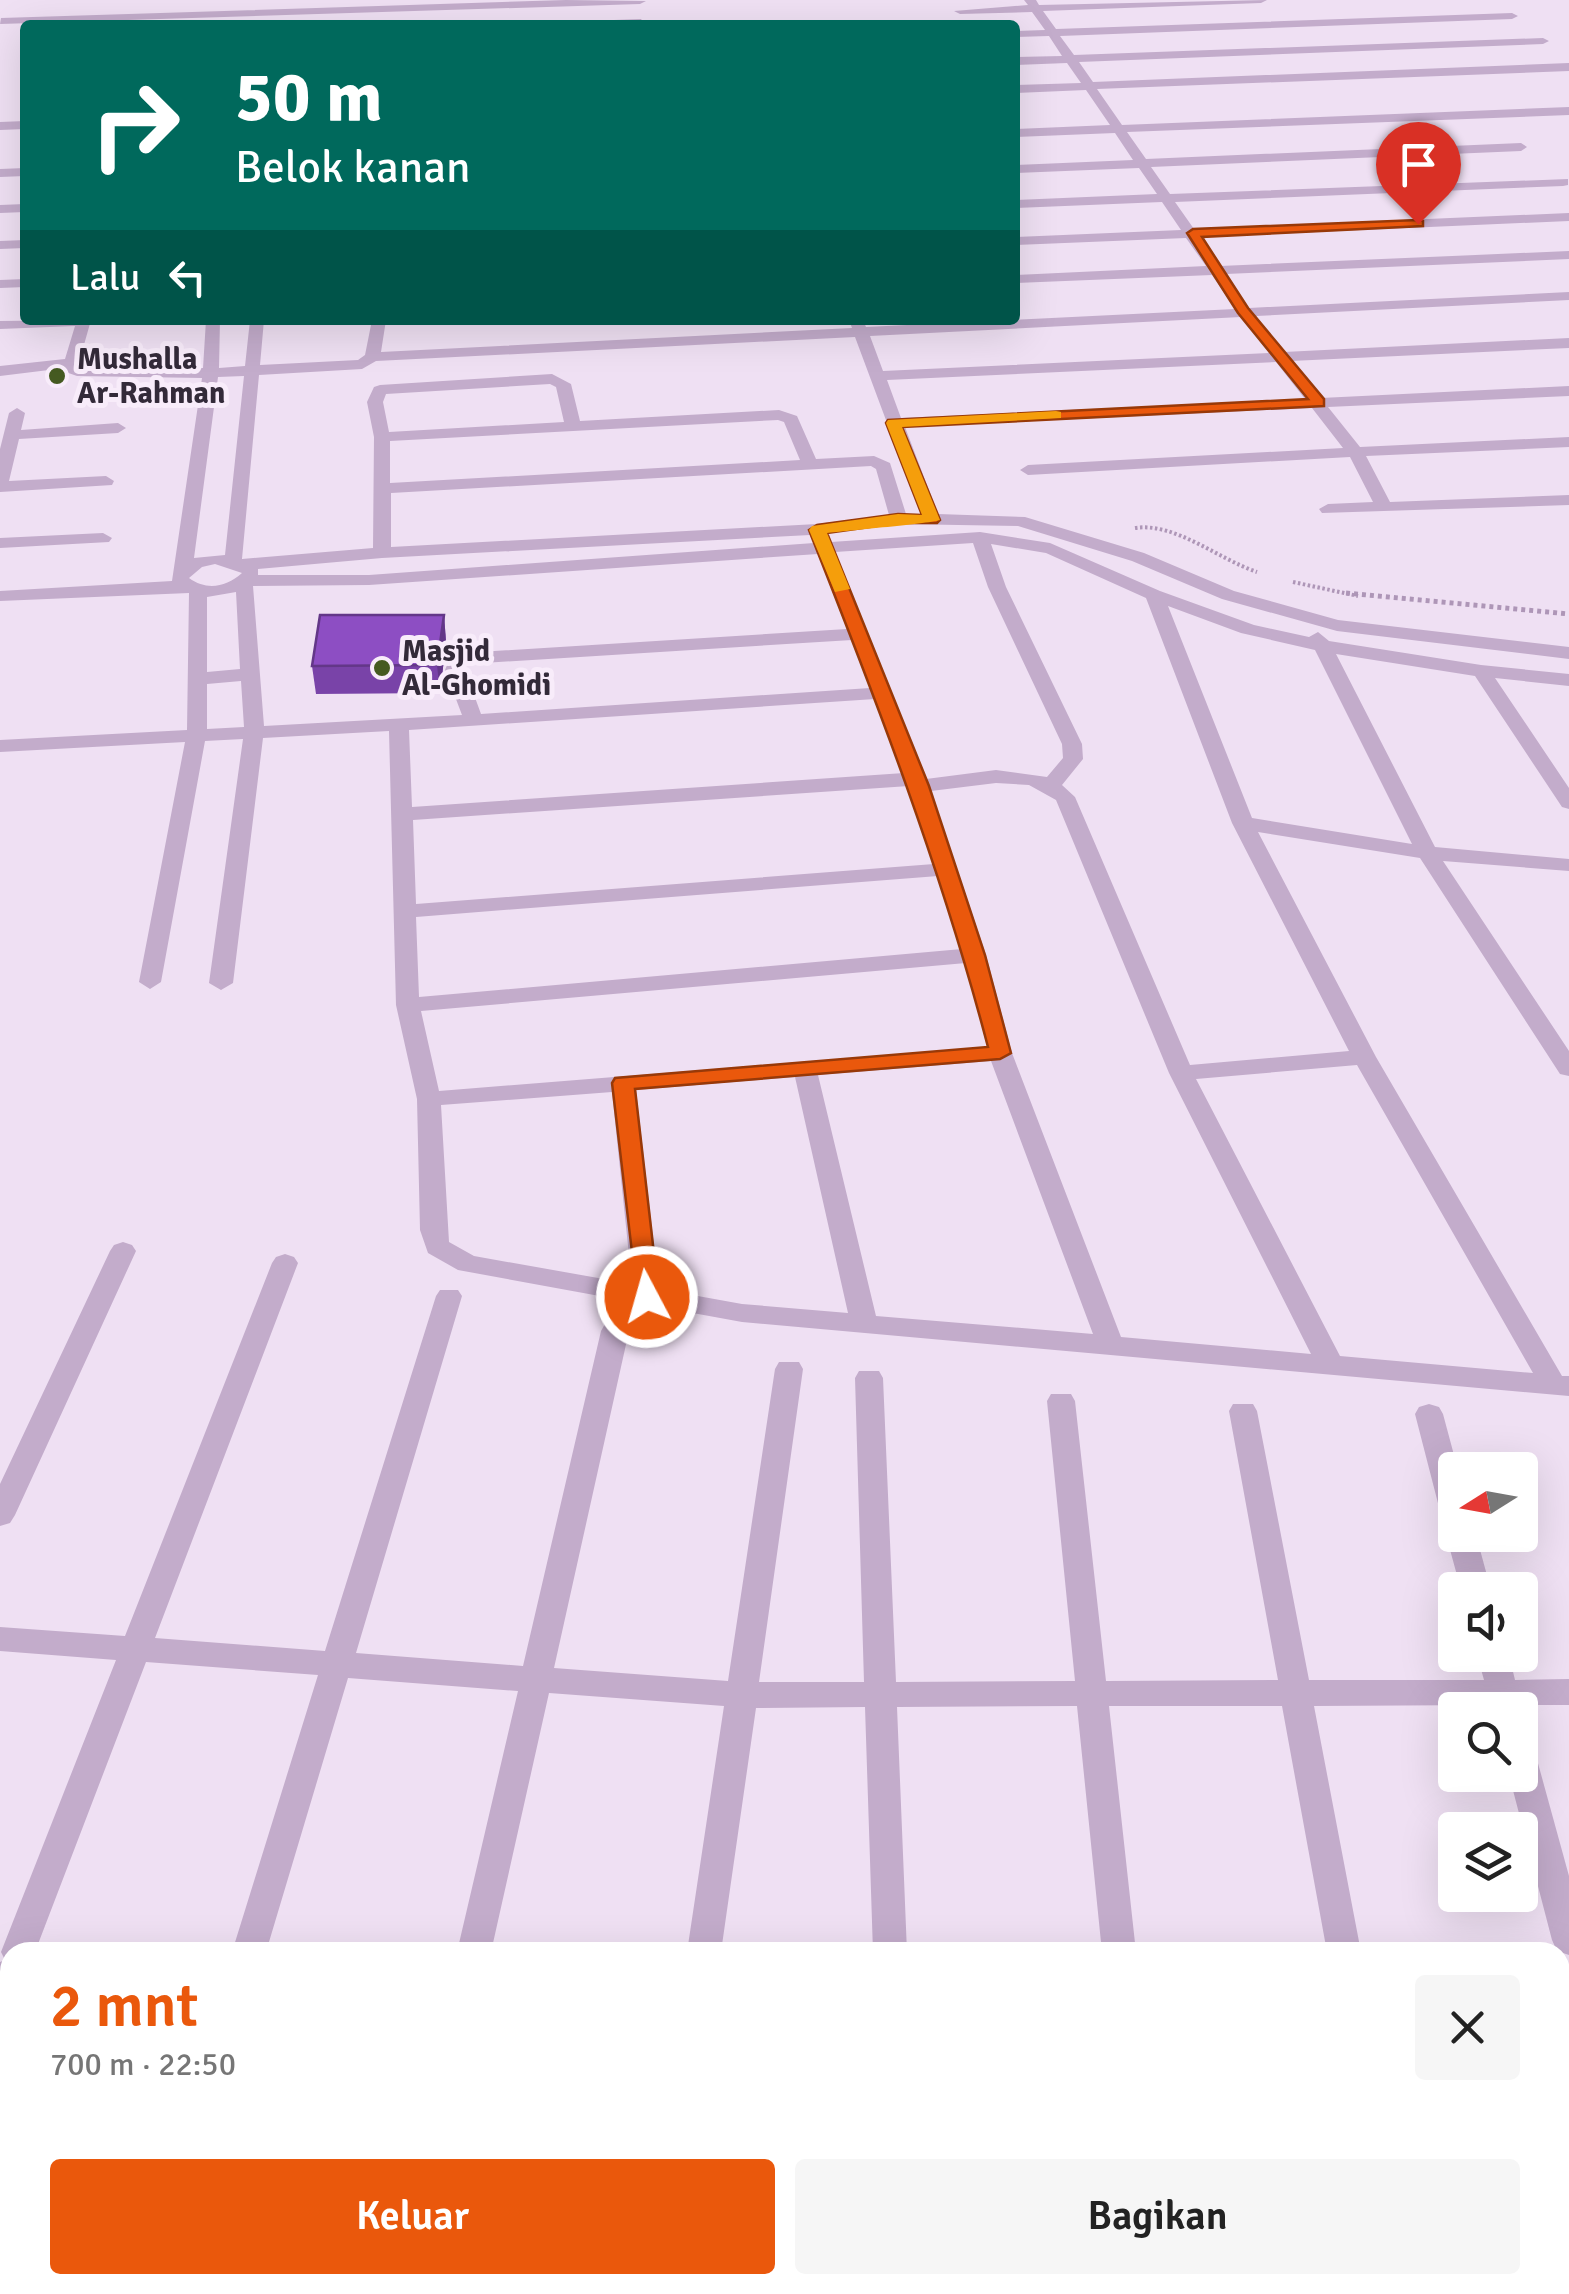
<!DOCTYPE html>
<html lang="id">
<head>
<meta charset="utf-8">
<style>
	body { margin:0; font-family:Signika,sans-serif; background:#f6f6f6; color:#222; height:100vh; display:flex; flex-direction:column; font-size:38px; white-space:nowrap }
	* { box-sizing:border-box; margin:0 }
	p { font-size:32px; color:#767676 }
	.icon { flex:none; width:55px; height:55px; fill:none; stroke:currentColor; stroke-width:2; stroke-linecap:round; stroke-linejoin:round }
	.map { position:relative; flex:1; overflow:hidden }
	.panel { position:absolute; left:0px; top:1942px; width:1570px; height:352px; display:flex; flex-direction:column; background:#fff; border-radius:30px 30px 0 0; box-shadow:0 10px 40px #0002 }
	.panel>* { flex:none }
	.banner { position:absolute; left:20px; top:20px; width:1000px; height:305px; border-radius:10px; box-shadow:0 10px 40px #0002; background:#00695c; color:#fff; overflow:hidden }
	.needle { width:65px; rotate:259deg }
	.buttons { position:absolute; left:1438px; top:1452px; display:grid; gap:20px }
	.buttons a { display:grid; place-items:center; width:100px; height:100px; border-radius:10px; background:#fff; box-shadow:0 10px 40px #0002; font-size:50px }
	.pin { position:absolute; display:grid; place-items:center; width:85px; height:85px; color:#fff; margin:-102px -42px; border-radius:50% 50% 50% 0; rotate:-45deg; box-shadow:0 0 10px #0007 }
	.pin .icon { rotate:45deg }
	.me { position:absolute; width:110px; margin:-55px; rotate:354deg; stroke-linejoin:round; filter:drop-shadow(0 0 8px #0008) }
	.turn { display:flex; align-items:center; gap:35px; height:210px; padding:0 50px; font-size:45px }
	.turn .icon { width:130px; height:130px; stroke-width:2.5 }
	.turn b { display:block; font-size:70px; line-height:85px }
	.then { display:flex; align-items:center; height:95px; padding:0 50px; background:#0003; gap:20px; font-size:38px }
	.round { display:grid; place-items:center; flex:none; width:105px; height:105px; border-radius:10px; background:#f6f6f6 }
	.summary { display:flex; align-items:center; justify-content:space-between; height:170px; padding:0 50px }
	h1 { font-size:60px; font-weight:600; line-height:75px; color:#ea580c }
	.primary-button { display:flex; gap:20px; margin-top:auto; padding:20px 50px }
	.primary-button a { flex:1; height:115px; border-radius:10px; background:#ea580c; color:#fff; font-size:40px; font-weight:600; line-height:115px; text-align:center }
	.primary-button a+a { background:#f6f6f6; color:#222 }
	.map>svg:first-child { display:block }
</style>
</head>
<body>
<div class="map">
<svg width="1569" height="2294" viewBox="0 0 1569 2294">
	<rect width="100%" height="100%" fill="#efe0f3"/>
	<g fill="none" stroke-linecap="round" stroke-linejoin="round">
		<!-- path-far1 -->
		<path stroke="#ae96b7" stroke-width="4" stroke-dasharray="2.5 2.5" stroke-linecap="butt" d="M1135,528C1175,522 1218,559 1257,572
			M1293,582L1358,596"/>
		<!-- path -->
		<path stroke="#ae96b7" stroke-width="5" stroke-dasharray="4 4" stroke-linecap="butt" d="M1346,593L1569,614"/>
		<!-- minor -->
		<path fill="#c3accb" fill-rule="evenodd" d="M566,0L646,1L640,4L0,24L1,18Z
			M1024,0H1036L1039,5L1267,0L1261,3L1043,11L1056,29L1512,13L1518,16L1512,19L1060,36L1074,55L1543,38L1549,41L1543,44L1079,62L1093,82L1569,63V71L1097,89L1122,125L1569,107V115L1127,132L1146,159L1521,143L1527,147L1521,151L1151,167L1170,194L1568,179V185L1563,186L1175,202L1194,229L1569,213V221L1200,237L1220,266L1569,251V259L1226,274L1249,308L1569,292V300L1256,316L1284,352L1569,338V348L1291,361L1321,398L1569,386V396L1328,407L1360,447L1569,437V447L1366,456L1390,502L1569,495V505L1322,513L1319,509L1328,504L1373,502L1350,457L1028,475L1020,470L1028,465L1343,448L1312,408L905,427L938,514L1025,517L1144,553L1234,591L1338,620L1569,647V659L1337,631L1222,599L1132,561L1018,526L899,524L827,533L831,542L980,532L1050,543L1160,591L1254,625L1309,637L1318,632L1329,641L1481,665L1569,674V686L1495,678L1569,788V809L1562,807L1475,676L1336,654L1435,847L1569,859V871L1443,861L1569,1051V1076L1560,1074L1420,858L1258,832L1376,1057L1562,1376H1569V1396L742,1322L458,1270L428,1253L420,1230L417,1099L396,1005L389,731L263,738L233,983L221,990L209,983L243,739L205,741L161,982L150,989L139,982L185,742L0,752V740L187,730L189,593L0,601V591L172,581L202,378L77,376L57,369L0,376V366L65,359L75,326L0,329V321L91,320L78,366L203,368L206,320H220L219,368L245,366L250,320H264L260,365L358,360L365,355L372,320H386L381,352L852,328L849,320H863L866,327L1235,309L1212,275L1015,283V275L1206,266L1186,238L1015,245V237L1181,230L1162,202L1015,208V200L1157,194L1139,168L1015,173V165L1133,160L1115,133L1015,137V129L1110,125L1086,90L1015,93V85L1081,83L1067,63L1015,65V57L1062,56L1049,36L1015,37V31L1045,30L1032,12L960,14L954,11L1028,5ZM1241,317L1269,353L883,371L870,336ZM855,337L921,514H906L890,463L874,456L816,459L797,416L779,410L580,421L571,384L552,374L380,385L374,387L367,402L374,437L373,548L242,559L259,375L362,369L376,361ZM1276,362L1305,399L901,418L887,380ZM244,376L225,555L194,558L218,377ZM550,384L556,387L564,422L389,432L383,402L386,394ZM778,420L784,422L800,460L390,483V441ZM871,466L876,469L889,515L817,524L391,547V493ZM810,535L814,543L369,575H258V569L382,558ZM973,543L988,587L1062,744L1063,758L1047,777L996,770L926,779L835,552ZM991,544L1046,553L1146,598L1232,823L1349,1051L1190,1065L1075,797L1062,785L1083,759L1082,744L1006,587ZM818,554L847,629L463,653L450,658L445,670L462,715L264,726L253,586L369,585ZM215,564L242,573C226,587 207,591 189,578L202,567ZM236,592L240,669L207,672V597ZM1168,606L1241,633L1315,650L1412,844L1252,818ZM852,640L870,688L481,714L465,670L467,664ZM241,681L244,727L207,729V684ZM875,699L904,773L412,807L409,730ZM996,783L1029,785L1056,800L1169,1073L1311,1354L1121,1337L1012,1053L986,955L931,791ZM909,786L934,864L416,904L413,820ZM938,876L962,949L419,997L416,917ZM966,963L987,1047L439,1091L421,1011ZM991,1061L1093,1334L876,1316L818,1075ZM1357,1065L1533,1373L1340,1356L1196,1079ZM795,1077L848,1313L742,1304L659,1289L636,1090ZM612,1092L632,1284L474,1256L449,1242L441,1105Z
			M641,19L645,24L554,25L560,22Z
			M25,121V129L0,130V122Z
			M25,168V176L0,177V169Z
			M25,204V212L0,213V205Z
			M25,240V248L0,249V241Z
			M25,279V287L0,288V280Z
			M17,408L25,413L21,430L118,423L126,428L118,433L19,439L9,481L106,476L114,481L112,485L0,492V449L9,413Z
			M103,533L112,538L109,542L0,548V538Z
			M123,1242L132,1245L136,1251L15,1515L10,1523L0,1526V1484L110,1251L114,1245Z
			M285,1254L294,1257L298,1263L155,1638L325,1651L436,1296L440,1290H458L462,1296L356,1653L523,1666L601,1331L605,1324H625L629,1331L554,1668L728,1681L775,1369L779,1362H799L803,1369L759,1682H864L855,1378L859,1371H879L883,1378L896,1682L1075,1681L1047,1401L1051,1394H1071L1075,1401L1106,1681L1278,1680L1229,1411L1233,1404H1253L1257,1411L1309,1680H1484L1477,1655H1509L1515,1680L1569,1679V1705H1522L1520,1718V1710H1492L1491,1705L1314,1706L1361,1952H1327L1282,1706H1109L1136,1952H1102L1077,1706L897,1707L907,1952H873L865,1707L756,1708L721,1952H687L724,1706L549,1693L491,1952H457L518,1691L348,1678L266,1952H232L318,1675L146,1662L35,1952H10V2012L0,2016V1962L5,1960L1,1952L116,1660L0,1651V1627L125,1636L272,1263L276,1257Z
			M1429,1404L1439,1407L1443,1414L1458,1470H1455V1522L1445,1519L1440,1511L1415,1414L1419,1407Z
			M1455,1526V1535H1476L1491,1590H1461L1446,1535Z
			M1520,1743L1531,1747L1536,1756L1569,1876V1955L1557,1951L1552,1940L1509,1775H1520Z"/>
	</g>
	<!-- wall -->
	<path fill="#7943a8" d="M444,615L446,642L440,693L316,694L312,666Z"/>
	<!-- shaded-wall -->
	<path fill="#633788" d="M444,615L446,642L440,693L437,665Z"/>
	<!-- building -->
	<path fill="#8d4ec3" stroke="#633788" stroke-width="2.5" d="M320,615H444L437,665L312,666Z"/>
	<!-- route -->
	<path fill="#ea580c" stroke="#983908" stroke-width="2.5" d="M1418,220L1423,221V226L1202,237L1248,308L1324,399V406L902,427L940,520L937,523H898L827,533L929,786L985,955L1011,1053L1000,1059L635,1089L659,1297L655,1303H638L612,1083L615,1078L988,1047C941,868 877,702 809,530L817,525L898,514L922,515L886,423L888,420L1308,399L1238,313L1187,233L1193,229Z"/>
	<!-- slow -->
	<path fill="#f59e0b" d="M1056,411L1061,412V418L902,427L940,520C934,523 844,531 827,533L850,589L835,592L809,530L812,526L898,514L922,515L886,423L888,420Z"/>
	<!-- markers -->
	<g fill="#455a21" stroke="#f8ecfa" stroke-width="4">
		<circle cx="57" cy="376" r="10"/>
		<circle cx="382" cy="668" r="10"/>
	</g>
	<g text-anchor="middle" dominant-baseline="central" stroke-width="10" stroke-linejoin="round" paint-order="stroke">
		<!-- far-poi labels -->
		<g font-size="30" font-weight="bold" fill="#332a39" stroke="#f8ecfa" text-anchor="start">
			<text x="77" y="359">Mushalla<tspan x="77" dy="34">Ar-Rahman</tspan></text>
			<text x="402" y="651">Masjid<tspan x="402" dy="34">Al-Ghomidi</tspan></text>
		</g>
	</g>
</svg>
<div class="buttons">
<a><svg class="needle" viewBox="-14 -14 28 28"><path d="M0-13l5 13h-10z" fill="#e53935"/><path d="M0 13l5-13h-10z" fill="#767676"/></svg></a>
<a><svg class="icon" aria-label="sound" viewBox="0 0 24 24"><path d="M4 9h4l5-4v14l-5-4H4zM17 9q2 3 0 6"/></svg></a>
<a><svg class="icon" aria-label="search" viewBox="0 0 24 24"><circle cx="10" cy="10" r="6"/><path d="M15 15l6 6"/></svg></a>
<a><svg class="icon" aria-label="layers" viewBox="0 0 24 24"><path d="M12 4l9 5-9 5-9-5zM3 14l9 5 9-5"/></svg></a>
</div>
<div class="pin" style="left:1418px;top:224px;background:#d93025"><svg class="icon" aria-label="arrive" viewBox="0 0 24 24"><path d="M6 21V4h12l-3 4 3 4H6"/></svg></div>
<svg class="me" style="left:647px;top:1297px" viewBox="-20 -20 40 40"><circle r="17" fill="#ea580c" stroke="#fff" stroke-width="3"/><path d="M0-11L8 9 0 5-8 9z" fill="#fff"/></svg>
<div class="banner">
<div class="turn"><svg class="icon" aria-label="right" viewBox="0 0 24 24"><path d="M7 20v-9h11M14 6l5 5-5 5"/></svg><div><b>50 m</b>Belok kanan</div></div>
<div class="then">Lalu<svg class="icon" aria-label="left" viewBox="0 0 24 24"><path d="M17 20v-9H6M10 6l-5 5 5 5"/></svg></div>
</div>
<section class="panel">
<div class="summary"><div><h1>2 mnt</h1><p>700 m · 22:50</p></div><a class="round"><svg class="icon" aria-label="close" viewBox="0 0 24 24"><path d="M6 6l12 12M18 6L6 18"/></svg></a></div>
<div class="primary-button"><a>Keluar</a><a>Bagikan</a></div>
</section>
</div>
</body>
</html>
